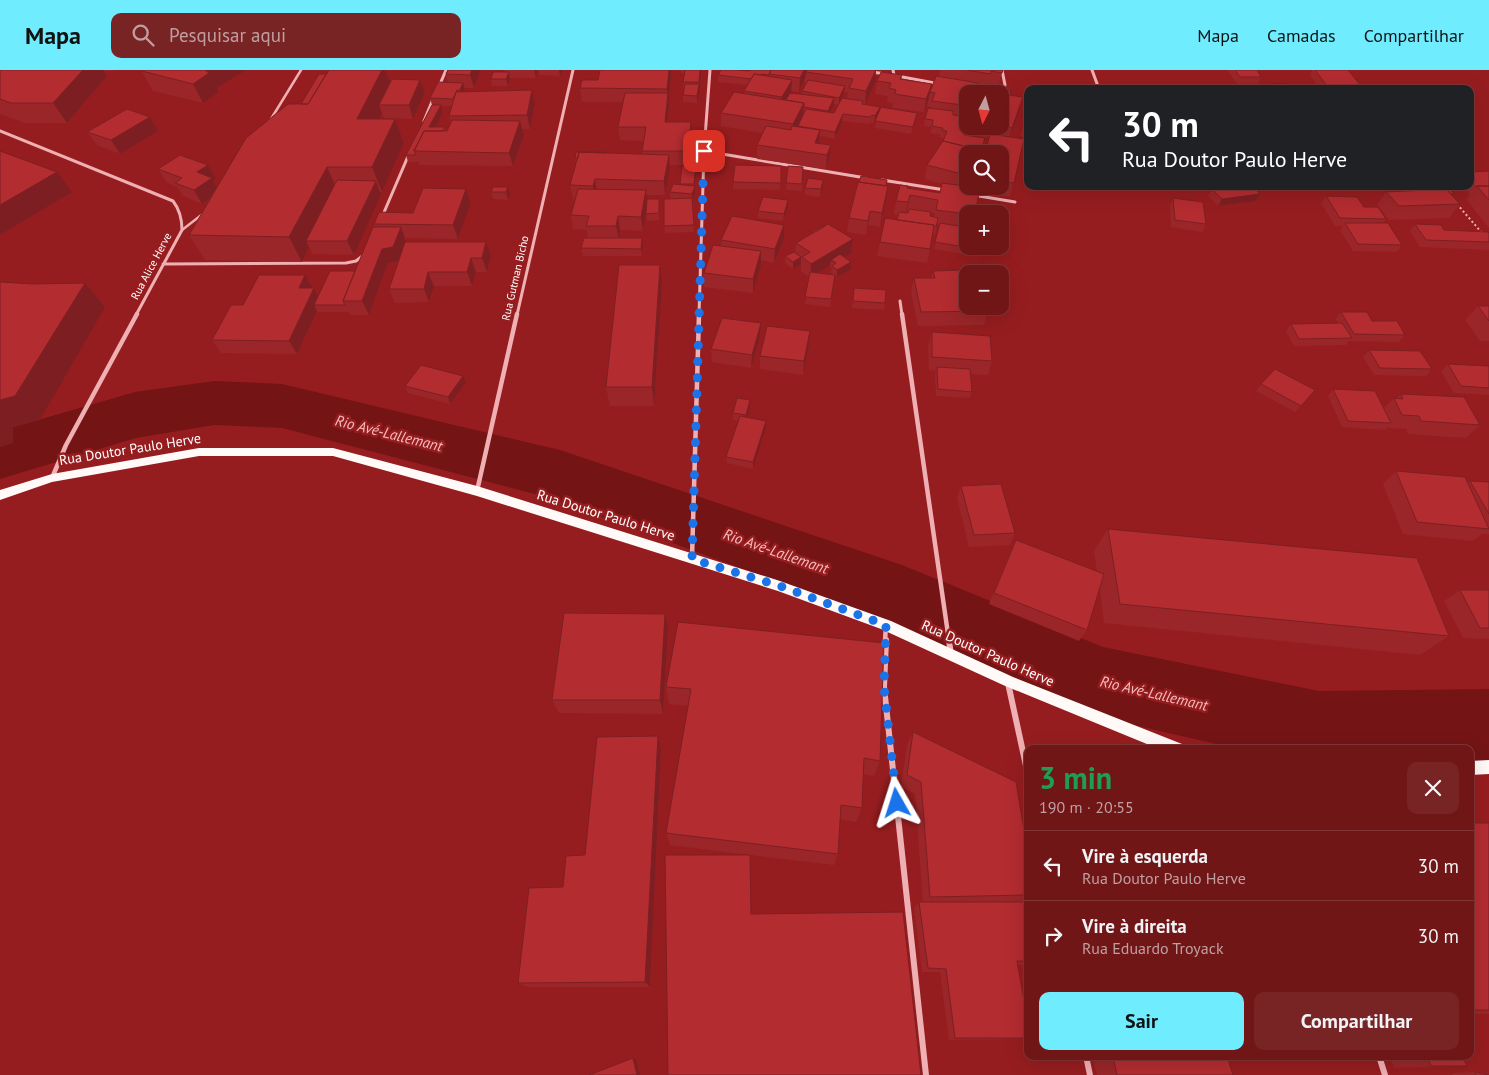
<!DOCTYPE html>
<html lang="pt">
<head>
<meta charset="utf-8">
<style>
	body { margin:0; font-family:"PT Sans",sans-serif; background:#782324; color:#f1f3f6; height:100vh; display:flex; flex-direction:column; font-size:19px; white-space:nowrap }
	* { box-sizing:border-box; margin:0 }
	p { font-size:16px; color:#c09fa1 }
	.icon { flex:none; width:28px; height:28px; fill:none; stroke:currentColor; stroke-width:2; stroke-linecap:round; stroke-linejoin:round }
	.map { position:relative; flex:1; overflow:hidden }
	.details { position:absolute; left:1024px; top:675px; width:450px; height:315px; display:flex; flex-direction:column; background:#701617; border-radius:10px; box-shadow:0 5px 20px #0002,0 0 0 1px #823536 }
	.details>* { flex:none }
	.hud { position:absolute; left:1024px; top:15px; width:450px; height:105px; border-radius:10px; box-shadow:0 5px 20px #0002,0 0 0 1px #823536; background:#202124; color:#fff; overflow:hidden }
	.needle { width:32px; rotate:186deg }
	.tools { position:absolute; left:959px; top:15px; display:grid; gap:10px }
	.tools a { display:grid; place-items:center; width:50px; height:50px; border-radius:10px; background:#701617; box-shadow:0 5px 20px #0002,0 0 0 1px #823536; font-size:25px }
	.pin { position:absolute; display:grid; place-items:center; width:42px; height:42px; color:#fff; margin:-21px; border-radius:10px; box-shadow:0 2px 8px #0006 }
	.me { position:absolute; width:55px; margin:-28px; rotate:354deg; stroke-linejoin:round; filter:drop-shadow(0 0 4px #0008) }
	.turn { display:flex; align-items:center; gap:18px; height:105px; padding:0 15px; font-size:22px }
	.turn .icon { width:65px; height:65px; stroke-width:2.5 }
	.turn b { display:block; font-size:35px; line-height:42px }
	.round { display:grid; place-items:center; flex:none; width:52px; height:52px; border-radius:10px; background:#782324 }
	.headline { display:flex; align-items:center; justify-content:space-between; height:85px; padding:0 15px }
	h1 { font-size:30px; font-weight:700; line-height:38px; color:#1e9e55 }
	.cta { display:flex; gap:10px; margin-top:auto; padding:10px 15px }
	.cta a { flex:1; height:58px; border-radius:10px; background:#6fecfe; color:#111; font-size:20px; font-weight:700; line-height:58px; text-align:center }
	.cta a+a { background:#782324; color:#f1f3f6 }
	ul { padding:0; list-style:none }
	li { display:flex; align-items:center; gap:15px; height:70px; padding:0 15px; border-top:1px solid #823536 }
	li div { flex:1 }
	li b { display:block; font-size:19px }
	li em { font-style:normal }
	header { display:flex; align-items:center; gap:30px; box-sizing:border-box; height:70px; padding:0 25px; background:#6fecfe; color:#111 }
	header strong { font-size:24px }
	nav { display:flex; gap:28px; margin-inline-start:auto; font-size:18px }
	.search { width:350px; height:45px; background:#782324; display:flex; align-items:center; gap:12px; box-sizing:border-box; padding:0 18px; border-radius:10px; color:#c09fa1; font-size:19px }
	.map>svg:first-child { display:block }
</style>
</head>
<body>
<header>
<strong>Mapa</strong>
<div class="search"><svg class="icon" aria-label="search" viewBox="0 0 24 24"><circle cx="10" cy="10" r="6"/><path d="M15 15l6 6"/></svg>Pesquisar aqui</div>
<nav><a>Mapa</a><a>Camadas</a><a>Compartilhar</a></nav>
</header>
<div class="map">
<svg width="1489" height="1005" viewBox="0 0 1489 1005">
	<rect width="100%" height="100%" fill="#961d1f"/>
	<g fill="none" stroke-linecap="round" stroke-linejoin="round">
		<!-- river -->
		<path fill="#741415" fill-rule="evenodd" d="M214,311L282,314L560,380L902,495L1103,577L1319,621L1489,619V695H1470V679H1238L1099,647L1072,637L852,539L550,428L282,358L214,355L136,368L0,409V361L135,322Z"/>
		<!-- path -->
		<path stroke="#efb0b3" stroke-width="2" stroke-dasharray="2 2.5" stroke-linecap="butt" d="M1457,134L1482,163"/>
		<!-- service -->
		<path stroke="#efb0b3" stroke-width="2.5" d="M271,49L301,0
			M182,160L204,143"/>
		<!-- minor-far2 -->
		<path stroke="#efb0b3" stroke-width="3" d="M858,0L886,4
			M893,0L894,5
			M1092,0L1099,19
			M897,6L940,14
			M438,19L446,0
			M998,23L1000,24L1005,15L1002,0
			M424,51L433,29
			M0,61L173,131C180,140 182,149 182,160L136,245
			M704,81L866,108
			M882,110L945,120
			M973,125L1015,132
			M382,147L409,84
			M163,194L346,193L356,191L365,184
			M900,231L902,245
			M517,245L573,0
			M699,245L704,81L710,0"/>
		<!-- minor-far1 -->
		<path stroke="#efb0b3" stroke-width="4.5" d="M902,244L949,571
			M52,408L66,375L137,244
			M477,421L517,244
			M692,488L699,244
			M885,571L886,555"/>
		<!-- minor -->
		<path stroke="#efb0b3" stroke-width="6" d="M886,570L884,617L926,1005
			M949,570L951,585
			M1008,613L1028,705
			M1086,986L1090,1005
			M1379,986L1385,1005"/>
		<!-- primary -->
		<path fill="#fff9f8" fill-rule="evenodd" d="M199,378H333L477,416L780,511L891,551L1013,607L1182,674L1184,679H1159L1003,615L881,559L778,521L477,426L333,386H199L52,412L0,430V420L52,404Z
			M1489,690V704L1470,705V691Z"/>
	</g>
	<!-- wall -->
	<path fill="#9a2629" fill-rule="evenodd" d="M0,0H114L113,1H104L107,6L67,53H25L0,44Z
		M141,0H246L217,18L219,22L203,33L153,21Z
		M385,0L390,13L420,10L425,23L413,49L384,48L382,43L379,49H395L404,73L382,122H380L381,125L354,185L313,184L309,177L302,192L205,190L189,165L210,129L202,134L183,126L177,117L166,112L158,99L216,109L213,111L217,117L301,34L326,4Z
		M481,0L474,18H465V20L464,22L532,20L535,34L530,59H522L524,65L513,96L419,95L418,91L417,92H408L406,85L432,35L430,28L448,13L446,4ZM441,36H452L449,46L451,52L447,61H446L445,57H435L443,42Z
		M500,0H538L536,8H510V9L508,16H492L491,9L505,2L504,0Z
		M538,0H563L560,6L539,5Z
		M681,0H701L700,21L697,33L683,32V25L684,19H683V12L684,3H681Z
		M876,0L875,12L865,34L880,37L879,42L917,43L916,50L911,64L875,58L876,49L874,53L871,52L870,54L842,51L835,69L820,66L819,74L829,89L826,99L757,89V75L763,63L721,56V43L744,23V21L747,15L718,12V5L749,1ZM805,8V15L802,21V24L791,23V21L799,22ZM845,22H848L847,29L839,33ZM834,34L838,35L834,43H830Z
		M940,0H1003L998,16L988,15L987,17L1011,21L1010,25L1023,27L1010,67L1014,113L1010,127L979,122L968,144V176H983L980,187L934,179L940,155L937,154L935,164H933L927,193L877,186L880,172L897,150L898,145L894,144L896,131L907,118L940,123L942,114L925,109L927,95L943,71L944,68L940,67L941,65L930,63L932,57L924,56L925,49L931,37L927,36L928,31L924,42L892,38L893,33L887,32L888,26L875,24L877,11L902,5L901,10L930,20L939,7ZM978,16H982L1000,24V56H970L972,57L970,65L989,68L1000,84V116H976V118L964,116L968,110V84H982L983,81L981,80L964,65L968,47V24H976ZM931,143H935L934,147L930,146Z
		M1227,0H1257L1261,7L1258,14H1237Z
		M1312,0H1348L1361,16L1359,19H1320L1310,5Z
		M671,7L669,27V37L668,52H691L692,66L689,95H669L670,99L665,125H646L647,131L659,129V150L647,151L646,141L643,161L620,160L619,168H642L643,175L642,186H583L581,178L588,168L587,160L573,159L571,145L575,129H573L570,115L576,93L575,88L605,83L642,84V81L644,71L620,70L618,57L623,32H582L580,18L598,10Z
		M1026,46H1028V67L1020,66Z
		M158,61L120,84L97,75L87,62Z
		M682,96L696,103L695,123L692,131L694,162L665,163L664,156L670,129V122L680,115Z
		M781,96L780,120L733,119V112Z
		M788,96L803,97L802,121L786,120Z
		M1489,101V157H1488L1466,129L1470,124L1462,116H1470V102Z
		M861,106L887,110L886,130L880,157L868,155L866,165L847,162L849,148Z
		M1207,116H1252L1255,131L1218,136L1208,126L1211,120Z
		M1306,116H1356L1353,121L1308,120Z
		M1400,116H1448L1454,124L1452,126L1460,134L1449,148L1389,150L1377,135L1386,122L1403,121Z
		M493,117L510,124L508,130L493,129L491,122Z
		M823,117L820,127L805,125V118Z
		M466,119L471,133L458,169L406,168V172H486L491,186L487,202H476L472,216H434L429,232L395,233L389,219L399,191L388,193L369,245H350L348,242H318L317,241L297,284L221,283L212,270L243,235L305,205L312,218H314L318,226L355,201L375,157L374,154L413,143Z
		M1326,126L1364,137L1386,149L1383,153L1402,175L1397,182L1353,181L1340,160L1343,156H1335L1321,133Z
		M1173,128L1206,154L1202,162L1171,157L1170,135Z
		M788,137L783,151L758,148V141Z
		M1415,154L1444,160L1489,163V180L1420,177L1410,161Z
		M784,155V169L774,193L761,190V195L753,223L704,217V203L721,176V170Z
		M811,162L853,169L851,183L844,187L851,192V199L837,207L835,205L830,237L805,234L809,207L801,201V191V194L793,199L785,193V186L795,183L796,173L811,164ZM830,196V197L832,198L831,203L833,205L817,203Z
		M933,201L968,236L988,241L984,255L918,256L911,222L914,208H931Z
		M662,215L654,336H610L606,317Z
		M854,218L885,233L884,240L852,238Z
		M1478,236H1489V271H1480L1465,250Z
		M1341,242L1372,251L1405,265L1399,272L1349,271L1346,275L1294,276L1286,261L1291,254L1338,253L1336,249Z
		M761,253L760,267L751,298L712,292L711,279Z
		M810,261L809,275L803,305L760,299V286Z
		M932,262L992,291L988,305L971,304L972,322L970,328L936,326L935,304L936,301L929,300L928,275Z
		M1369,280L1432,299L1426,306L1374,305L1363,287Z
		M1448,294L1489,296V325L1454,323L1441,301Z
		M466,313L450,334L408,323L405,316Z
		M1261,314L1315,320L1295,342L1256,321Z
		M1333,319L1384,338L1394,328H1397L1401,324L1480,355L1466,368L1408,364L1406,359L1389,358V356L1385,360L1342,357L1328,326Z
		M750,330V336L747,348L766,358L753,399L727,393L726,387L739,351L733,350V343Z
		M1396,401L1468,413L1470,411L1489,412V464H1482L1473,471L1403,464L1383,414Z
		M961,416L1015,463L1010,475L969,477L957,428Z
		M1108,459L1449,566L1420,585L1104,553L1100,519L1087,560L1079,571L989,534L1010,482L1016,470L1097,501L1094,481Z
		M1460,520H1489V569L1463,568L1444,531Z
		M678,552L880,691L874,706L863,704L862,738L856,752L840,749L838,784L834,795L750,785L668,1005L749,785L670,775L666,763L688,636L669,634L666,617Z
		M668,559L663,644L559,643L552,630Z
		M913,662L1028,784V829L1025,832H1028V895H1017L1028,953V968L1021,969L949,970L940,902H922L914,838L919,832H923L915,724L901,716L907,675Z
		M661,679L650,917H527L518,913L563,817Z
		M1470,753H1489V944H1470Z
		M1092,986H1227L1233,1005H1097Z
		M1390,986H1462L1467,996L1394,998Z
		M1475,1002L1488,1005H1453L1452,1003Z"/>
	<!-- shaded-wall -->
	<path fill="#7d1f22" d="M83,0H103L107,6L67,53L53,33Z
		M204,0H246L217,18L219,22L203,33L193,14Z
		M372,0H385L393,20L379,35L382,43L367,73L357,49Z
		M472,0H481L474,18L470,5Z
		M534,0H538L536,8Z
		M559,0H563L560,6Z
		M669,0H671V7L669,27V37L666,66L665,52L668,28L667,19Z
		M700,0H701L700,21L697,33V26L699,17Z
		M804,0H809L806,2L805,8L799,22L800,8Z
		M876,0L875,12L865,35L866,21Z
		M509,2L510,9L508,16L506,9Z
		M420,10L425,23L413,49L409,35Z
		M792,10L791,23L781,41L782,27Z
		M463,13L465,20L462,27L460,20Z
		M932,14L928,31L924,42L926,29Z
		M845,16L844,23L839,35V28Z
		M532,20L535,34L530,59L527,45Z
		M1023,27L1019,41L1008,72L1012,58Z
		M834,28V35L827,48L828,41Z
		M804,33L803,47L798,56V58L793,68V54Z
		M441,35L443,42L432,64L429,57Z
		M880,37L879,44L874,53L875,46Z
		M917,43L916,50L911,64Z
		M843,44L842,51L835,69V62Z
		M150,47L158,61L120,84L111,70Z
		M395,49L404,73L382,122L372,97Z
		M520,51L524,65L513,96L509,83Z
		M691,52L692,66L689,95L688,81Z
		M820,60L819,74L815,73Z
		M831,75L829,89L826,99L827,85Z
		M669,85L670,99L665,125L664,111Z
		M208,95L216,109L213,111L220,122L202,134L194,120L197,102Z
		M696,96L695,123L693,131L692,124L694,116Z
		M327,97L338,122L306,171L309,177L302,192L289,167Z
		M57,102L72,122L0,165V135Z
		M968,102V110L962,119L966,105Z
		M595,109L597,123L595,130L593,116Z
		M823,110V117L820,127L821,119Z
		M376,111L381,125L354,185L347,171Z
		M888,116L886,130L880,157L882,143Z
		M508,117L510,124L508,130L506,122Z
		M466,119L471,133L458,169L453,155Z
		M646,120L647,134L643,161L641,147Z
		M1260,124L1255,131L1218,136L1222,129Z
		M910,125L907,139L905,146L908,132Z
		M788,130V137L783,151L784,144Z
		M870,141L868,155L866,165L868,151Z
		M618,146L620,160L619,170L616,156Z
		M784,155V169L774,193L775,179Z
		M401,157L406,171L399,191L388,193L369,245L362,231L382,179Z
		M642,168L643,175L642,186L641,179Z
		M853,169L851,183L835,193L831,190L830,196L810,207L811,194Z
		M486,172L491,186L487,202L482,188Z
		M761,181V195L753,223V209Z
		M801,187V194L793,199V192Z
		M471,188L476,202L472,216L467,202Z
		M851,192V199L837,207V200Z
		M660,195L662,215L654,336L652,317Z
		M428,202L434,216L429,232L424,219Z
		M305,205L313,219L299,218Z
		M85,213L105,237L40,350L13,357V373L0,377V330Z
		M314,218L321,232L314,235L317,241L297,284L289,271Z
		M761,253L760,267L751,298L752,285Z
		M810,261L809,275L803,305L804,291Z
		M463,306L466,313L450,334L448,327Z
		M750,330V336L746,352V345Z
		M766,351V358L753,399V392Z
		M665,544L668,559L663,644L660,630Z
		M658,666L661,679L650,917L645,912Z
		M633,988L636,989L640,1005H637Z"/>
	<!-- building -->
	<path fill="#b32c30" stroke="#7d1f22" d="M0,0H83L53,33H11L0,29Z
		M141,0H205L209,3L193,14L142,1Z
		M329,0H382L357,49H395L372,97H327L289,167L189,165L246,68L288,34H308Z
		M448,0H472L470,5L446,4Z
		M600,0H669L667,19L580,18L582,10H598Z
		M685,0H700L699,12H683Z
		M721,0H738L749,1L750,0H771L769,5L762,4L761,5L754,4L751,9L718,5Z
		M771,0H804L800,8L769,4Z
		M807,0H876L866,21L849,18L853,9L806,2Z
		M967,0H1003L1002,3L991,1L990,4Z
		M1235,0H1257L1261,7H1240Z
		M1315,0H1348L1361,16H1327Z
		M493,2H509L506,9H491Z
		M881,2L902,5L900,9L932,14L926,29L895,24L896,20L889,18L891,13L877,11Z
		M319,4H326L308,34H301Z
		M754,4L792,10L782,27L744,21Z
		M936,6L978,13L975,24H968V33L964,32L962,35L932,31L935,23L930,22Z
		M392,9L420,10L409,35H379Z
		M808,10L845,16L839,28L802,21Z
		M438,12L463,13L460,20H457L453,29L430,28Z
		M1291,13L1295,19L1256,18H1274L1270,14Z
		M685,14H699L697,26L683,25Z
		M982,16L1011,21L1009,25L1023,27L1012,58L1000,56V24H979Z
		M532,20L527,45L449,46L456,22Z
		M734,22L804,33L793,54L721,43Z
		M625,23H668L665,52H691L688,81H642L646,57H618Z
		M790,23L834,28L828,41L804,37V33L786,30Z
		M842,28L863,31L862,34L880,37L875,46L872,45L870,47L843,44L835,62L798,56L806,39L834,43Z
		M432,35H441L429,57H445L442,61H424L415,79L413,80H415V85H406Z
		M881,37L917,43L913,57L875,51Z
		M928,38L953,41V45L968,47L964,65L985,68L981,80L943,71L947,61L942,60L943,58L932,56L933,50L925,49Z
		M127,39L150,47L111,70L87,62Z
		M1026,46H1028V53L1024,52Z
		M452,50L520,51L509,83L414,81L424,61H447Z
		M766,56L791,60L792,56L820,60L815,73L831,75L827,85L757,75Z
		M990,64L1024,69L1014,113L1000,111V84H985Z
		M943,71L983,81L981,84H968V102L966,105L927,95Z
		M0,81L57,102L0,135Z
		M576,82H605V83L579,82L578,88H575Z
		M579,82L669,85L664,111L595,109L593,116L570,115Z
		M180,85L208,95L197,102L212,108L194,120L175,113L182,108L158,99Z
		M735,95L781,96V113L733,112Z
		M682,96H696L694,114H680Z
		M788,96L803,97L802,114L786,113Z
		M1489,101V116H1477L1476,117L1470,111V102Z
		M861,106L887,110L886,116L859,112Z
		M808,108L823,110L821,119L805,118Z
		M337,110L376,111L347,171H306Z
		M858,112L888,116L882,143L870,141L868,151L849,148Z
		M942,113L980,118L975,144H968L936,140L938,130L910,125L908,132L896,131L900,115L908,116L907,118L940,123Z
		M673,114L695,116L692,124L670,122Z
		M1217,116H1252L1260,124L1222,129L1211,118L1218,117Z
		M1410,116H1448L1454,124H1451L1446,119L1413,120Z
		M1477,116H1489V130Z
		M493,117H508L506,122H491Z
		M423,118L466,119L453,155L374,154L379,142L413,143Z
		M578,119L646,120L641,147L618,146L616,156H586L589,146L571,145Z
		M1446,119L1460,134L1399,136L1386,122Z
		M1326,126L1357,127L1364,137H1378L1386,149L1340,148Z
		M763,127L788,130L784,144L758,141Z
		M692,128L694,155L664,156V129Z
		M1173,128L1203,132L1206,154L1175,150Z
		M647,129H659V143L646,144Z
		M909,139L931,142L930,146L938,148L936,157L934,156V155L897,150L899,142L908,143Z
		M732,146L784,155L775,179L721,170Z
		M885,148L934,155L930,179L880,172Z
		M965,152H968V176H983L982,180L935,172L940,153L964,157Z
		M1345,153H1388L1402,175L1358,174Z
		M828,154L853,169L811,194L802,187L810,182L796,173Z
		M1415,154L1441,155L1444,160L1488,162L1489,163V172L1426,170Z
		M824,155L825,156L813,163L811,162Z
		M373,157H401L393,177L382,179L362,231H343Z
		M584,168H642L641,179L581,178Z
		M405,172H486L482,188H471L467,202H428L424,219H389Z
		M713,175L761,181L753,209L704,203Z
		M794,182L801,187L793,192L785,186Z
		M840,184L851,192L837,200L832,196L836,193L831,190Z
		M619,195H660L652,317H606Z
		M964,200L968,215V236H987L988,241L921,242L914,208H935L933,201Z
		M330,201H355L343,231L345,235H314Z
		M810,202L835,205L831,229L805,227Z
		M259,205H305L299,218H314L289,271L212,270L231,235H243Z
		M0,212L33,214L85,213L15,326L0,330Z
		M854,218L886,220L885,233L853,231Z
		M1478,236H1489V251Z
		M1341,242H1367L1372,251H1397L1405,265L1354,264Z
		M722,248L761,253L752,285L711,279Z
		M1342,253L1352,268L1299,269L1291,254Z
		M767,256L810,261L804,291L760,286Z
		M932,262L990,266L992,291L932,287Z
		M1369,280L1420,281L1432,299L1380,298Z
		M1448,294L1489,296V318L1461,316Z
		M421,295L463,306L448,327L405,316Z
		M937,297L970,299L972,322L938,319Z
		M1275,299L1315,320L1301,336L1261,314Z
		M1333,319L1375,321L1391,353L1348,351Z
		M1401,324L1464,327L1480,355L1421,351L1419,346L1402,345L1394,328L1403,329Z
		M737,328L750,330L746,345L733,343Z
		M740,346L766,351L753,392L726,387Z
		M1396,401L1465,407L1489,459L1417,452Z
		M1470,411L1489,412V444Z
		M1001,414L1015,463L974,465L961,416Z
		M1108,459L1417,488L1449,566L1120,534Z
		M1016,470L1104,504L1087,560L994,523Z
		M1460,520H1489V558H1480Z
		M564,543L665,544L660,630H552Z
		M678,552L884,573L880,691L864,688L862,738L841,735L838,784L666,763L691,619L666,617Z
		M913,662L1016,712L1028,784V825L930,827L921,712L907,705Z
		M658,666L645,912L518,913L529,818L563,817L566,786L585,785L597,667Z
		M1470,753H1489V940H1470Z
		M665,785H750L751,844L903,842L921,1005H668Z
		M919,832H1028V891H1017L1028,953V968H955L946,899L928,898Z
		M1113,986H1227L1233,1005H1117Z
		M1427,986H1462L1467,996H1431Z
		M633,988L637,1005H589Z
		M1475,1002L1488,1005H1476Z"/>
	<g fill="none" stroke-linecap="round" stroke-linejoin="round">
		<!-- route -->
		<path stroke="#1a73e8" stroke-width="9" stroke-dasharray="0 16.2" d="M704,81L692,489L780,516L886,555L884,617L897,733"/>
	</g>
	<g text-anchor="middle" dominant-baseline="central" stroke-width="5" stroke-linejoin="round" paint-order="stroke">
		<!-- far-street labels -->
		<g font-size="11" fill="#fff" stroke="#961d1f">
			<text transform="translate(151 196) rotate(-62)">Rua Alice Herve</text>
			<text transform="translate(515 208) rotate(-77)">Rua Gutman Bicho</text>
		</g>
		<!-- street labels -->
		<g font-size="14" fill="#fff" stroke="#961d1f">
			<text transform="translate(130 379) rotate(-9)">Rua Doutor Paulo Herve</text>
			<text transform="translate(606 445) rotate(17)">Rua Doutor Paulo Herve</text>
			<text transform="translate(988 583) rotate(24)">Rua Doutor Paulo Herve</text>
		</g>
		<!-- water labels -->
		<g font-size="15" font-style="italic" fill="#f6bdbf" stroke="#961d1f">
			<text transform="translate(389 363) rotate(14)">Rio Avé‐Lallemant</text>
			<text transform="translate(776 481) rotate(19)">Rio Avé‐Lallemant</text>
			<text transform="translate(1154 623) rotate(13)">Rio Avé‐Lallemant</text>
		</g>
	</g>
</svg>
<div class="tools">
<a><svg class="needle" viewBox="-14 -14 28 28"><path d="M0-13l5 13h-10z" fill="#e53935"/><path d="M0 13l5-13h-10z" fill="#c09fa1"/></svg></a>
<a><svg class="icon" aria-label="search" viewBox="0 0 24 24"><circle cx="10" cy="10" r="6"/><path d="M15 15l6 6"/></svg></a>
<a>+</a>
<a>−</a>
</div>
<div class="pin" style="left:704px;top:81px;background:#d93025"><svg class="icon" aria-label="arrive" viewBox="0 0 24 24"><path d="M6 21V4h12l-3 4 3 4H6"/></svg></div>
<svg class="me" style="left:897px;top:733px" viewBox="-20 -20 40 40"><path d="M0-17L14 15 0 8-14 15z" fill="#1a73e8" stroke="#fff" stroke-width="4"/></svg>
<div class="hud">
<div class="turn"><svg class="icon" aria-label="left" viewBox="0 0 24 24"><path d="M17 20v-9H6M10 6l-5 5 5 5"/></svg><div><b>30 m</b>Rua Doutor Paulo Herve</div></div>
</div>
<section class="details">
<div class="headline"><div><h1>3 min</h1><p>190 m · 20:55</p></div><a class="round"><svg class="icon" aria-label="close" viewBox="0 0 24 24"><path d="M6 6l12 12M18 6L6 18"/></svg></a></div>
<ul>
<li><svg class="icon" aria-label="left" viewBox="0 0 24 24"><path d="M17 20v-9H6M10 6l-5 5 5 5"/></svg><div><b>Vire à esquerda</b><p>Rua Doutor Paulo Herve</p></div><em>30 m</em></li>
<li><svg class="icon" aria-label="right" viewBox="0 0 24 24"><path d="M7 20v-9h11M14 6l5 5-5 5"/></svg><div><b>Vire à direita</b><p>Rua Eduardo Troyack</p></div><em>30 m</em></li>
</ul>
<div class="cta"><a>Sair</a><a>Compartilhar</a></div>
</section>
</div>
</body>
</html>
